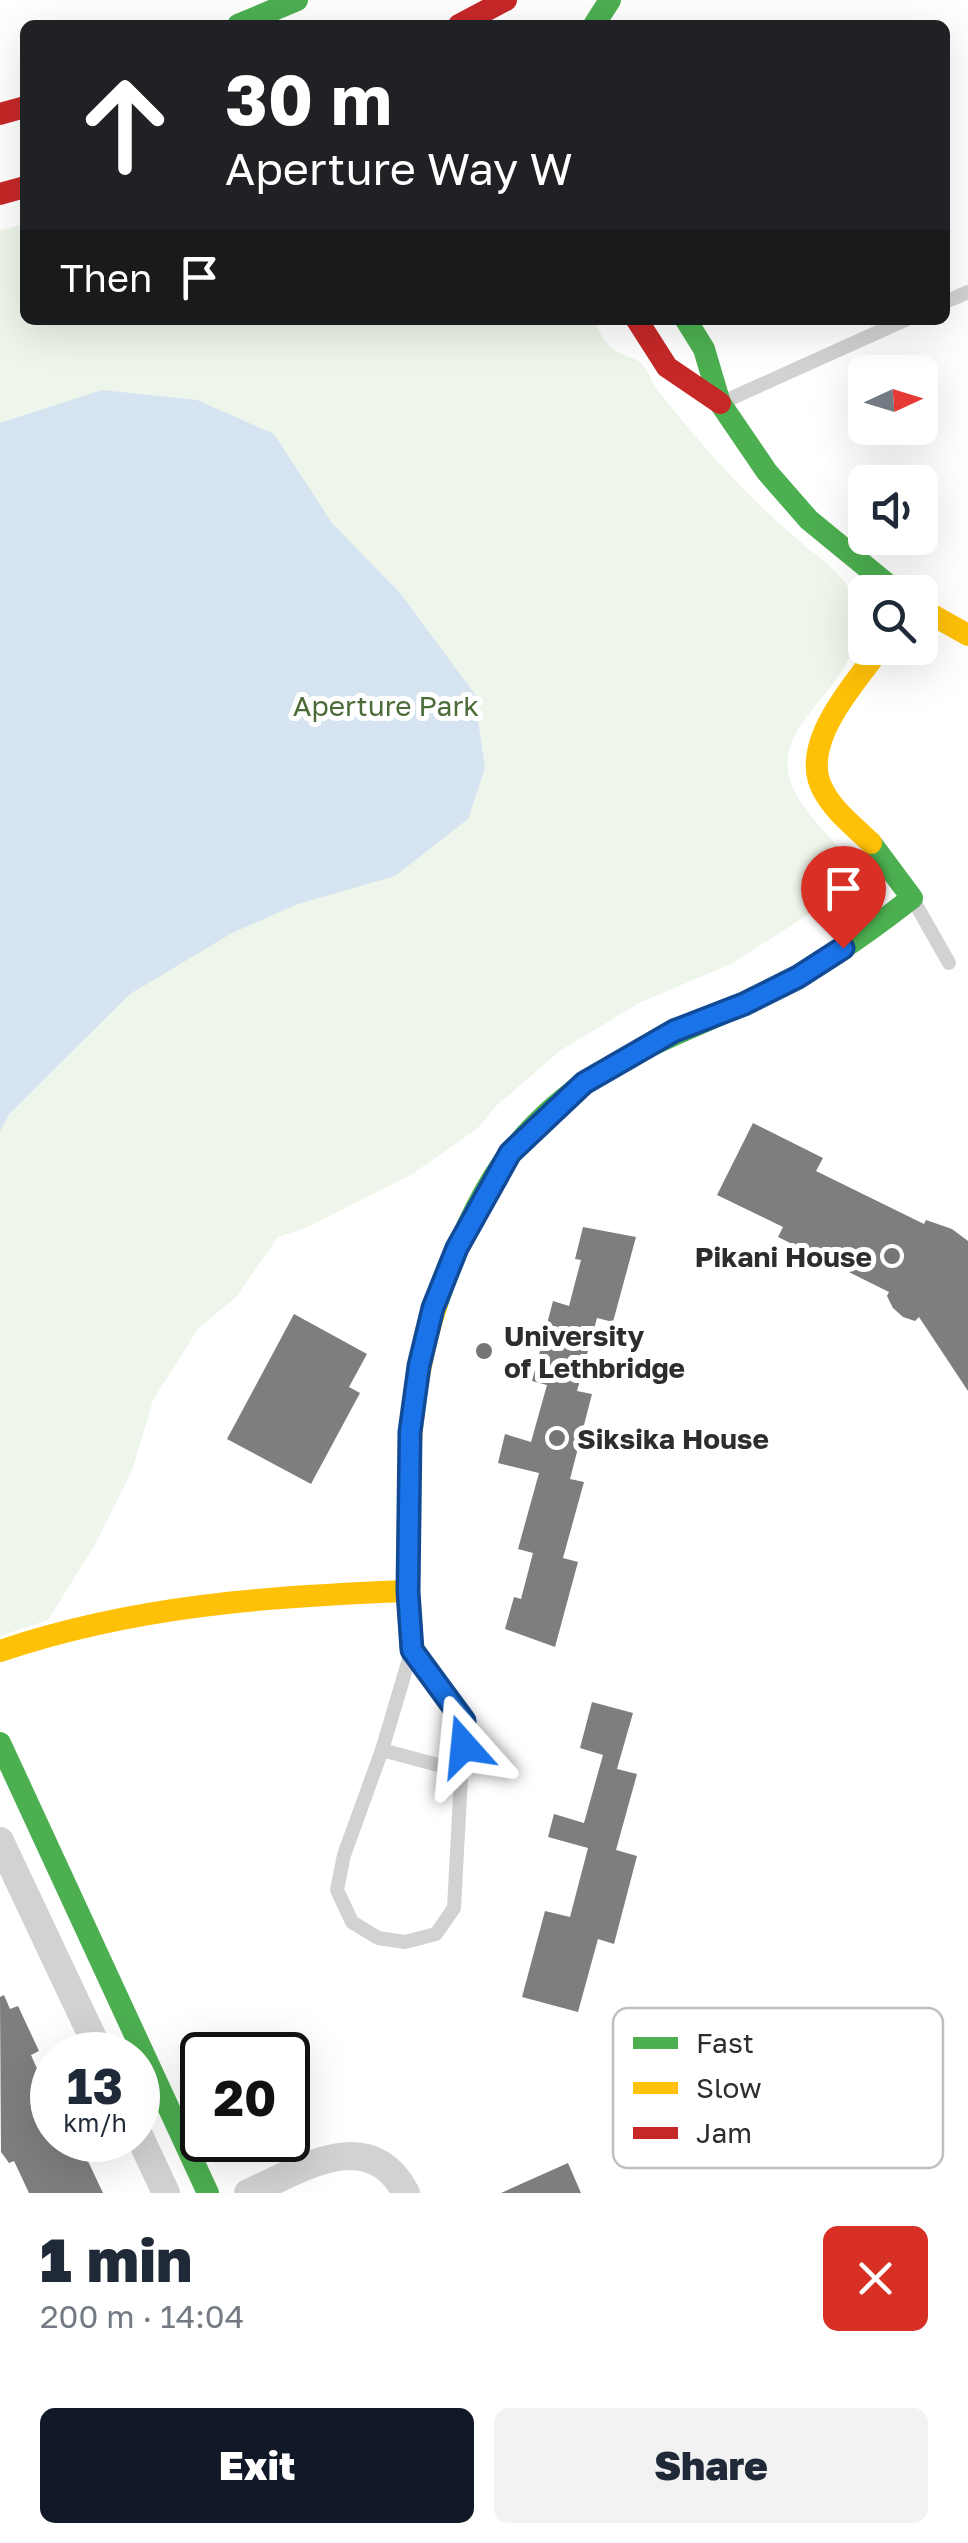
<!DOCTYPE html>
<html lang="en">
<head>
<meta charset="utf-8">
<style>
	body { margin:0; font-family:"Golos Text",sans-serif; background:#f2f2f3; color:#1f2937; height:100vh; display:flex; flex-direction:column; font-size:38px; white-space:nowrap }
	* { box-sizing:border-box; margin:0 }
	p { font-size:32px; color:#747a83 }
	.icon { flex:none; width:55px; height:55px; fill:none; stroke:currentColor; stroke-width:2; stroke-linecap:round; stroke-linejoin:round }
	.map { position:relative; height:2193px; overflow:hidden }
	.drawer { display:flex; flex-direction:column; background:#fff; flex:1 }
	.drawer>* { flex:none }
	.guide { position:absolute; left:20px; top:20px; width:930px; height:305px; border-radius:15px; box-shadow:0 10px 40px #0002; background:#202124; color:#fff; overflow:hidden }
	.needle { width:65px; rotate:86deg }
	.tools { position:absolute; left:848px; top:355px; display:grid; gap:20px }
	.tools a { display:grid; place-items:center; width:90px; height:90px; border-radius:15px; background:#fff; box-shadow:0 10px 40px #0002; font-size:50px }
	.speed { position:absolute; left:30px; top:2032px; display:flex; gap:20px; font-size:50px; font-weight:700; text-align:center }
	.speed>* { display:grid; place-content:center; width:130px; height:130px; border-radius:50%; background:#fff; box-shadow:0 10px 40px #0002; line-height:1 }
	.speed small { font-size:25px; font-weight:400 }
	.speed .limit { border:5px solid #111; border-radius:15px; background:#fff; color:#111 }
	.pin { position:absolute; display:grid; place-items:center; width:85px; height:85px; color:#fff; margin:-102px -42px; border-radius:50% 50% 50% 0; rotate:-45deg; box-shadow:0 0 10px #0007 }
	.pin .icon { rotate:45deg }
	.me { position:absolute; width:110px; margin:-55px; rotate:342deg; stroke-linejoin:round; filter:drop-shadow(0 0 8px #0008) }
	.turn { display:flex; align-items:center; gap:35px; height:210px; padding:0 40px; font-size:45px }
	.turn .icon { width:130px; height:130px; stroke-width:2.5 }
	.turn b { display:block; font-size:70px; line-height:85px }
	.then { display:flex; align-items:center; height:95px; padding:0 40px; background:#0003; gap:20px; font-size:38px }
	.round { display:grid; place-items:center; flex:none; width:105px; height:105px; border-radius:15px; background:#f2f2f3 }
	.headline { display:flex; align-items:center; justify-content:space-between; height:170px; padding:0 40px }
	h1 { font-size:60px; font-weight:800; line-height:75px }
	.button { display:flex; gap:20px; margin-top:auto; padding:20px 40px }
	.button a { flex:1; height:115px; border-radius:15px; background:#111827; color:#fff; font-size:40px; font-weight:800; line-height:115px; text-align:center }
	.button a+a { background:#f2f2f3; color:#1f2937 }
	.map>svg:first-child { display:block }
</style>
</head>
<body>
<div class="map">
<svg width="968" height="2193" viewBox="0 0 968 2193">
	<rect width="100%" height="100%" fill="#fff"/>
	<!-- green -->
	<path fill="#eef5ea" d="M25,224V320H594C600,334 607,348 622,354C628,357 637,359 642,364C647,369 650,378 653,383C663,398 675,412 686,425C724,471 763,511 809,549C822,559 844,577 851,592C854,598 854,608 855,615C867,687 768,718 791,783C810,837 911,884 835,937L815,910L733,963L639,1003L561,1050L496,1106L478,1128L414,1173L306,1228L278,1237L237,1296L198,1329L153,1400L132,1471L96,1543L48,1620L0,1636V230Z"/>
	<!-- water -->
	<path fill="#d6e4f2" d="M102,390L197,400L274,434L332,523L400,593L474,693L485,768L468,819L395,876L298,904L232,933L130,994L9,1114L0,1131V423Z"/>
	<!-- building -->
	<path fill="#7e7e7e" d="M753,1123L823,1158L816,1171L924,1224L926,1220L952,1229L968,1241V1391L919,1317L915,1321L903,1317L893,1308L887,1296L889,1292L778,1237L783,1227L717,1195Z
		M583,1227L636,1237L613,1322L597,1318L577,1391L592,1394L570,1479L584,1482L563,1558L578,1562L555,1647L505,1629L514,1597L521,1599L533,1553L518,1549L539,1473L498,1463L505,1434L531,1442L547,1385L532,1381L553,1301L569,1306L581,1260L575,1259Z
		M294,1314L367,1354L349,1387L360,1393L311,1484L227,1439Z
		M592,1702L633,1713L617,1769L637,1774L616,1850L637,1856L614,1944L598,1939L578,2012L522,1997L545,1911L570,1917L588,1848L548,1837L554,1814L584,1823L603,1755L580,1748Z
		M4,1995L10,2009L18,2006L39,2051L31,2055L42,2080L49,2077L52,2085V2140H78L103,2193H29L14,2161L9,2163L1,2152L0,1997Z
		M568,2163L581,2193H501Z"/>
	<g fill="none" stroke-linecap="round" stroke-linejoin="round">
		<!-- lane -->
		<path stroke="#d2d2d2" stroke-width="14" d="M945,302L968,292
			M723,402L905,320
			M915,903L949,963
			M408,1595L412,1649L382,1750L344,1855L337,1890L352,1922L378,1938L405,1942L436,1934L454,1908L464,1721L412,1649
			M382,1750L464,1772"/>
		<!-- street -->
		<path stroke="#d2d2d2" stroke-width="28" d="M0,1841L101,2055
			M138,2133L166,2193
			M248,2193C300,2170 369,2123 406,2193"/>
		<!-- fast -->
		<path stroke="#4caf50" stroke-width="22" d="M238,25L297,0
			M594,25L610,0
			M686,320L704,349L720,403L767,472L809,520L897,592
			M437,1304C454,1253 477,1196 510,1153C583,1061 667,1042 765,994C818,968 866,934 912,898L871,843
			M0,1743L208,2193"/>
		<!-- slow -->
		<path stroke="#ffc107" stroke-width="22" d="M920,608L968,635
			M871,843C855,827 835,812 824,792C796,745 855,685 880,648
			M0,1651C133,1606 269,1596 408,1591C407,1493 406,1398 437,1304"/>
		<!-- jam -->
		<path stroke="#c62828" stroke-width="22" d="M459,25L506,0
			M0,114L25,107
			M0,194L25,187
			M637,320L667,367L720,403"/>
	</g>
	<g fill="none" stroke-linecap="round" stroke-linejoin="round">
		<defs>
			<path id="route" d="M464,1746V1721L412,1650L408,1592L410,1432L419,1366L433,1308L457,1248L510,1153L584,1083L674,1031L744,1004L798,977L843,948"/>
		</defs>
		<!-- route casing -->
		<use href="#route" stroke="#114b97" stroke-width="25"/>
		<!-- route -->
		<use href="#route" stroke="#1a73e8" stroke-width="18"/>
	</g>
	<!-- markers -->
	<g fill="#767676" stroke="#fff" stroke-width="4">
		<circle cx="892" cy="1256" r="10"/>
		<circle cx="484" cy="1351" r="10"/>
		<circle cx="557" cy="1438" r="10"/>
	</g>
	<g text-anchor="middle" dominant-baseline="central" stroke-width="10" stroke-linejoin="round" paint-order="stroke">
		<!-- park labels -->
		<g font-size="28" fill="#4b6b38" stroke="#fff">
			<text x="386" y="705">Aperture Park</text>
		</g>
		<!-- poi labels -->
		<g font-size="28" font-weight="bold" fill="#2d2d2d" stroke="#fff" text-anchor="start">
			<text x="872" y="1256" text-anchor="end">Pikani House</text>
			<text x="504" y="1335">University<tspan x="504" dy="32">of Lethbridge</tspan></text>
			<text x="577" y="1438">Siksika House</text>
		</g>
	</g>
	<!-- legend -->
	<rect x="613" y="2008" width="330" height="160" rx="15" fill="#fff" stroke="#c0c0c0" stroke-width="2.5"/>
	<rect x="633" y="2037" width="45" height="12" fill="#4caf50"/>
	<rect x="633" y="2082" width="45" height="12" fill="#ffc107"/>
	<rect x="633" y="2127" width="45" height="12" fill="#c62828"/>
	<g font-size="28" fill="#2d2d2d">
		<text x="696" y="2053">Fast</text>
		<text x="696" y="2098">Slow</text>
		<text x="696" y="2143">Jam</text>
	</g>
</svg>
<div class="tools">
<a><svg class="needle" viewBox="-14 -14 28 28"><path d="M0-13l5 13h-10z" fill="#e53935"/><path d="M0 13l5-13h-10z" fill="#747a83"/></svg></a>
<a><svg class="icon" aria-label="sound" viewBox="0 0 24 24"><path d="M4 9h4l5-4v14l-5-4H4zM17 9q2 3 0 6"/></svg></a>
<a><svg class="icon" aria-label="search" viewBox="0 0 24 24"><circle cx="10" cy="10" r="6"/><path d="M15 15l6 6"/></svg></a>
</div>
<div class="speed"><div>13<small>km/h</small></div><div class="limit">20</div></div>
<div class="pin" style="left:843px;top:948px;background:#d93025"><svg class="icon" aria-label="arrive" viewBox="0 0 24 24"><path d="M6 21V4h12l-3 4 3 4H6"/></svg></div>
<svg class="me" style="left:464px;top:1746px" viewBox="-20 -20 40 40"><path d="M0-17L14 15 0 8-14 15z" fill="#1a73e8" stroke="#fff" stroke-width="4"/></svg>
<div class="guide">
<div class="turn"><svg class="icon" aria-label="ahead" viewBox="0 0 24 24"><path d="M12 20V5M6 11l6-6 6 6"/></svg><div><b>30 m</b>Aperture Way W</div></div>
<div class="then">Then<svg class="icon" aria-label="arrive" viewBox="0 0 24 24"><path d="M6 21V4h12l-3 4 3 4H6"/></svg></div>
</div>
</div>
<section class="drawer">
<div class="headline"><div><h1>1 min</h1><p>200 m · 14:04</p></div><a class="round" style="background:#d93025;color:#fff"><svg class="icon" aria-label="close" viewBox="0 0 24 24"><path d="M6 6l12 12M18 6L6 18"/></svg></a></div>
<div class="button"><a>Exit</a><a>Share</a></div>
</section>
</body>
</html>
